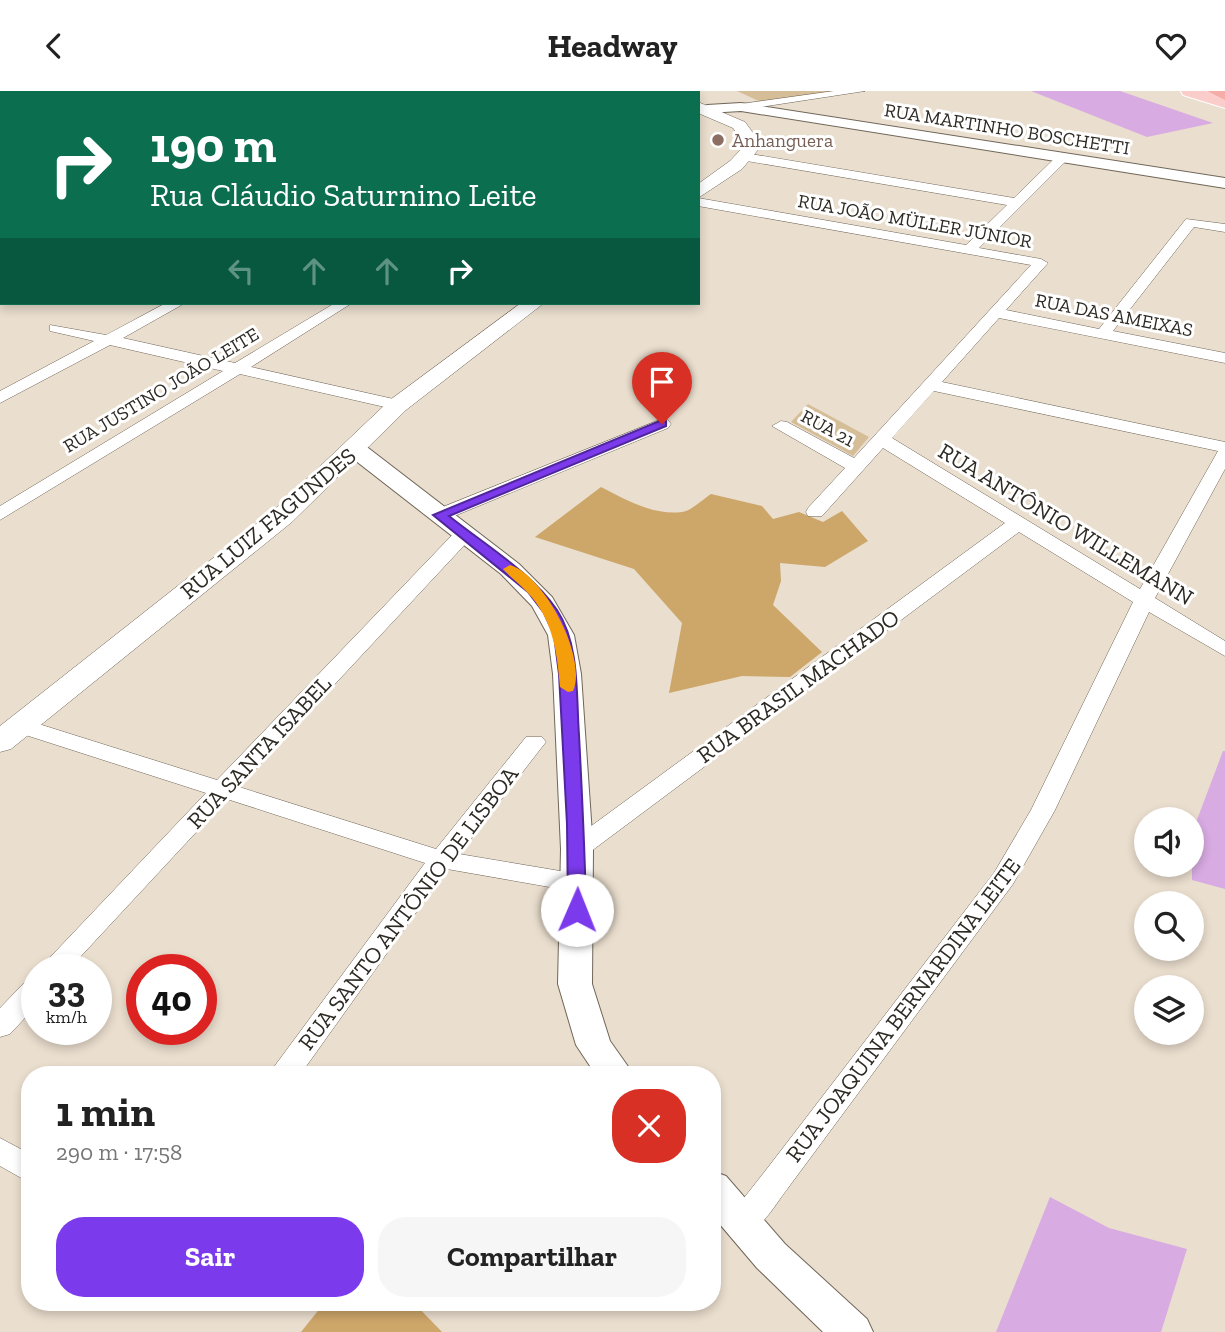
<!DOCTYPE html>
<html lang="pt">
<head>
<meta charset="utf-8">
<style>
	body { margin:0; font-family:"Zilla Slab",serif; background:#f6f6f6; color:#222; height:100vh; display:flex; flex-direction:column; font-size:26px; white-space:nowrap }
	* { box-sizing:border-box; margin:0 }
	p { font-size:23px; color:#767676 }
	.icon { flex:none; width:38px; height:38px; fill:none; stroke:currentColor; stroke-width:2; stroke-linecap:round; stroke-linejoin:round }
	.map { position:relative; flex:1; overflow:hidden }
	.sheet { position:absolute; left:21px; top:975px; width:700px; height:245px; display:flex; flex-direction:column; background:#fff; border-radius:28px; box-shadow:0 4px 10px #0003 }
	.sheet>* { flex:none }
	.top-card { position:absolute; left:0px; top:0px; width:700px; height:214px; box-shadow:0 4px 10px #0003; background:#0b6e4f; color:#fff; overflow:hidden }
	.buttons { position:absolute; left:1134px; top:716px; display:grid; gap:14px }
	.buttons a { display:grid; place-items:center; width:70px; height:70px; border-radius:50%; background:#fff; box-shadow:0 4px 10px #0003; font-size:35px }
	.speed { position:absolute; left:21px; top:863px; display:flex; gap:14px; font-size:35px; font-weight:700; text-align:center }
	.speed>* { display:grid; place-content:center; width:91px; height:91px; border-radius:50%; background:#fff; box-shadow:0 4px 10px #0003; line-height:1 }
	.speed small { font-size:18px; font-weight:400 }
	.speed .limit { border:10px solid #d22; background:#fff; color:#111 }
	.pin { position:absolute; display:grid; place-items:center; width:60px; height:60px; color:#fff; margin:-72px -30px; border-radius:50% 50% 50% 0; rotate:-45deg; box-shadow:0 0 7px #0007 }
	.pin .icon { rotate:45deg }
	.me { position:absolute; width:77px; margin:-38px; rotate:1deg; stroke-linejoin:round; filter:drop-shadow(0 0 5px #0008) }
	.turn { display:flex; align-items:center; gap:24px; height:147px; padding:0 35px; font-size:32px }
	.turn .icon { width:91px; height:91px; stroke-width:2.5 }
	.turn b { display:block; font-size:49px; line-height:60px }
	.lanes { display:flex; align-items:center; height:66px; padding:0 35px; background:#0003; justify-content:center; gap:35px; direction:ltr }
	.lanes .off { opacity:.35 }
	.round { display:grid; place-items:center; flex:none; width:74px; height:74px; border-radius:28px; background:#f6f6f6 }
	.overview { display:flex; align-items:center; justify-content:space-between; height:119px; padding:0 35px }
	h1 { font-size:42px; font-weight:700; line-height:52px }
	.cta { display:flex; gap:14px; margin-top:auto; padding:14px 35px }
	.cta a { flex:1; height:80px; border-radius:28px; background:#7c3aed; color:#fff; font-size:28px; font-weight:700; line-height:80px; text-align:center }
	.cta a+a { background:#f6f6f6; color:#222 }
	header { display:flex; justify-content:space-between; align-items:center; height:91px; padding:0 35px; background:#fff; font-size:32px; font-weight:700 }
	.map>svg:first-child { display:block }
</style>
</head>
<body>
<header><svg class="icon" aria-label="back" viewBox="0 0 24 24"><path d="M15 5l-7 7 7 7"/></svg>Headway<svg class="icon" aria-label="heart" viewBox="0 0 24 24"><path d="M12 20l-8-8c-3-5 5-10 8-4 3-6 11-1 8 4z"/></svg></header>
<div class="map">
<svg width="1225" height="1241" viewBox="0 0 1225 1241">
	<rect width="100%" height="100%" fill="#eadece"/>
	<!-- green -->
	<path fill="#d5bd98" d="M737,0H843L761,11Z
		M808,313L869,346L853,365L791,331Z"/>
	<!-- forest -->
	<path fill="#cda669" d="M601,396C624,408 654,425 682,421C691,420 702,409 711,403L762,415L773,428L799,421L823,431L842,420L868,450L825,476L780,472L781,490L773,514L822,561L790,586L742,585L669,602L682,532L634,478L535,446Z
		M325,1211H413L442,1241H301Z"/>
	<!-- building -->
	<path fill="#d8abe2" d="M1031,0H1120L1213,32L1147,46Z
		M1223,660H1225V798L1192,789V742Z
		M1050,1106L1109,1137L1187,1158L1161,1241H996Z"/>
	<g fill="none" stroke-linecap="round" stroke-linejoin="round">
		<defs>
			<path id="minor" d="M4,0H22L3,2Z
				M140,0H154L139,2Z
				M834,0H865L741,19L735,16L741,13Z
				M0,55H2V63H0Z
				M745,62L1014,107L1057,65H1065V71L979,157L1041,168L1048,172L1006,219L1099,238L1186,128L1225,133V141L1194,136L1113,240L1225,262V272L999,227L942,291L1225,351V378L1155,507L1225,550V565L1149,521L1055,719L1013,793L788,1097C773,1116 757,1150 730,1141L725,1131L766,1079L994,782L1031,719L1133,511L1019,441L586,764H568L564,758L568,752L1005,432L883,357L822,425H808L806,421L808,417L845,377L772,335L781,330L787,331L854,367L1031,174L698,115V107L966,154L1007,114L741,69V63ZM934,300L1218,360L1140,498L892,347Z
				M166,212H185L123,247L235,272L335,212H352L251,276L398,309L406,314L398,319L240,283L0,429V415L223,280L110,254L0,312V300L94,250L50,240V234L106,244Z
				M662,328L668,329L671,333L668,337L447,428H433L430,424L433,420Z
				M464,437L471,439L474,443L471,447L239,696L436,758L526,646H542L546,651L542,656L459,763L578,783L587,786L591,792L587,798L578,801L447,778L300,984H268L425,772L227,708L69,878H39L206,702L10,639L6,634L10,629H26L217,689L457,439Z
				M37,886V914L10,943L0,946V917L27,889Z
				M0,1047L30,1063V1092L0,1075Z"/>
			<path id="tertiary" d="M741,12L1225,87V97L741,20L707,22L700,18L707,14Z
				M355,351L363,353L519,473L552,506L574,544L581,583L593,758L592,893L610,950L634,984H596L576,954L558,893L561,758L553,583L548,544L532,515L501,483L347,363L344,358L347,353Z
				M712,1080L726,1085L785,1153L867,1228L873,1241H823L757,1177L712,1124Z"/>
			<path id="secondary" d="M606,0H630L631,2H608Z
				M698,11L745,31L762,54L742,78L698,107V93L730,70L745,54L733,37L698,22Z
				M521,212H544L406,319L292,431L11,658L0,661V635L274,419L390,309Z"/>
			<path id="primary" d="M1181,0H1206L1225,6V17L1183,4Z"/>
			<path id="motorway" d="M1207,0H1225V9Z"/>
		</defs>
		<!-- minor casing -->
		<use href="#minor" stroke="#706658" stroke-width="1"/>
		<!-- tertiary casing -->
		<use href="#tertiary" stroke="#706658" stroke-width="2"/>
		<!-- secondary casing -->
		<use href="#secondary" stroke="#706658" stroke-width="1"/>
		<!-- primary casing -->
		<use href="#primary" stroke="#fff" stroke-width="2"/>
		<!-- motorway casing -->
		<use href="#motorway" stroke="#fff" stroke-width="2"/>
		<!-- minor -->
		<use href="#minor" fill="#fff" fill-rule="evenodd"/>
		<!-- tertiary -->
		<use href="#tertiary" fill="#fff" fill-rule="evenodd"/>
		<!-- secondary -->
		<use href="#secondary" fill="#fff" fill-rule="evenodd"/>
		<!-- primary -->
		<use href="#primary" fill="#facdca" fill-rule="evenodd"/>
		<!-- motorway -->
		<use href="#motorway" fill="#f6aca7" fill-rule="evenodd"/>
	</g>
	<!-- route -->
	<path fill="#7c3aed" stroke="#51269a" stroke-width="2" d="M662,329L666,330V335L449,425C485,454 531,481 557,519C580,554 576,604 579,644C582,702 585,760 586,819L577,825L568,819L567,733L559,583L554,544L544,522L528,501L433,424Z"/>
	<!-- slow -->
	<path fill="#f59e0b" d="M510,474C544,484 588,567 573,600L568,601L560,596C557,560 553,528 527,501C519,492 510,486 503,478Z"/>
	<!-- markers -->
	<circle fill="#8d6e63" stroke="#fff" stroke-width="2.5" cx="718" cy="49" r="7"/>
	<g text-anchor="middle" dominant-baseline="central" stroke-width="6" stroke-linejoin="round" paint-order="stroke">
		<!-- far-street labels -->
		<g font-size="19" fill="#2d2923" stroke="#fff">
			<text transform="translate(1007 38) rotate(9)">RUA MARTINHO BOSCHETTI</text>
			<text transform="translate(915 130) rotate(10)">RUA JOÃO MÜLLER JÚNIOR</text>
			<text transform="translate(1114 224) rotate(11)">RUA DAS AMEIXAS</text>
			<text transform="translate(161 299) rotate(-31)">RUA JUSTINO JOÃO LEITE</text>
			<text transform="translate(828 337) rotate(28)">RUA 21</text>
		</g>
		<!-- far-education labels -->
		<g font-size="19" fill="#785e54" stroke="#fff" text-anchor="start">
			<text x="732" y="49">Anhanguera</text>
		</g>
		<!-- street labels -->
		<g font-size="23" fill="#2d2923" stroke="#fff">
			<text transform="translate(268 432) rotate(-40)">RUA LUIZ FAGUNDES</text>
			<text transform="translate(1066 433) rotate(31)">RUA ANTÔNIO WILLEMANN</text>
			<text transform="translate(798 595) rotate(-36)">RUA BRASIL MACHADO</text>
			<text transform="translate(259 661) rotate(-47)">RUA SANTA ISABEL</text>
			<text transform="translate(408 817) rotate(-53)">RUA SANTO ANTÔNIO DE LISBOA</text>
			<text transform="translate(903 919) rotate(-53)">RUA JOAQUINA BERNARDINA LEITE</text>
		</g>
	</g>
</svg>
<div class="buttons">
<a><svg class="icon" aria-label="sound" viewBox="0 0 24 24"><path d="M4 9h4l5-4v14l-5-4H4zM17 9q2 3 0 6"/></svg></a>
<a><svg class="icon" aria-label="search" viewBox="0 0 24 24"><circle cx="10" cy="10" r="6"/><path d="M15 15l6 6"/></svg></a>
<a><svg class="icon" aria-label="layers" viewBox="0 0 24 24"><path d="M12 4l9 5-9 5-9-5zM3 14l9 5 9-5"/></svg></a>
</div>
<div class="speed"><div>33<small>km/h</small></div><div class="limit">40</div></div>
<div class="pin" style="left:662px;top:333px;background:#d93025"><svg class="icon" aria-label="arrive" viewBox="0 0 24 24"><path d="M6 21V4h12l-3 4 3 4H6"/></svg></div>
<svg class="me" style="left:577px;top:819px" viewBox="-20 -20 40 40"><circle r="19" fill="#fff"/><path d="M0-13L10 11 0 6-10 11z" fill="#7c3aed"/></svg>
<div class="top-card">
<div class="turn"><svg class="icon" aria-label="right" viewBox="0 0 24 24"><path d="M7 20v-9h11M14 6l5 5-5 5"/></svg><div><b>190 m</b>Rua Cláudio Saturnino Leite</div></div>
<div class="lanes"><svg class="icon off" aria-label="left" viewBox="0 0 24 24"><path d="M17 20v-9H6M10 6l-5 5 5 5"/></svg><svg class="icon off" aria-label="ahead" viewBox="0 0 24 24"><path d="M12 20V5M6 11l6-6 6 6"/></svg><svg class="icon off" aria-label="ahead" viewBox="0 0 24 24"><path d="M12 20V5M6 11l6-6 6 6"/></svg><svg class="icon" aria-label="right" viewBox="0 0 24 24"><path d="M7 20v-9h11M14 6l5 5-5 5"/></svg></div>
</div>
<section class="sheet">
<div class="overview"><div><h1>1 min</h1><p>290 m · 17:58</p></div><a class="round" style="background:#d93025;color:#fff"><svg class="icon" aria-label="close" viewBox="0 0 24 24"><path d="M6 6l12 12M18 6L6 18"/></svg></a></div>
<div class="cta"><a>Sair</a><a>Compartilhar</a></div>
</section>
</div>
</body>
</html>
